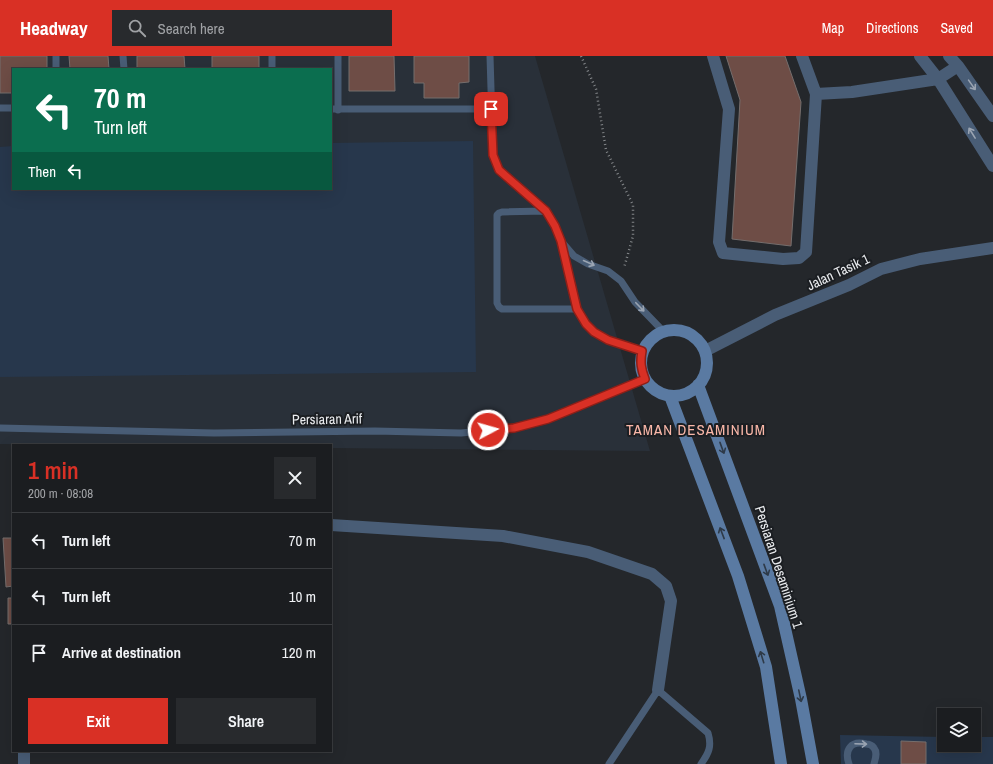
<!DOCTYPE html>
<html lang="en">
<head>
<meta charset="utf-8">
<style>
	body { margin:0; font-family:"Archivo Narrow",sans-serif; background:#282a2d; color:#f1f3f6; height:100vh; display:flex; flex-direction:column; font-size:15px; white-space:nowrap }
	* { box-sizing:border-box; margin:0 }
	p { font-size:13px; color:#a0a2a5 }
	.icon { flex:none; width:22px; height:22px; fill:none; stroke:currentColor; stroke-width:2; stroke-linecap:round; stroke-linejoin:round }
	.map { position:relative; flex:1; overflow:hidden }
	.side { position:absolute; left:12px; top:388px; width:320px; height:308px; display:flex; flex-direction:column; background:#1b1d20; border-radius:0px; box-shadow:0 4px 16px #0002,0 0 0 1px #393b3e }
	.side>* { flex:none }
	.hud { position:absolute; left:12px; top:12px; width:320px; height:122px; border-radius:0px; box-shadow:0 4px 16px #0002,0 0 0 1px #393b3e; background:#0b6e4f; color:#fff; overflow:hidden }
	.buttons { position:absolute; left:937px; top:652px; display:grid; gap:8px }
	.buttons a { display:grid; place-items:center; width:44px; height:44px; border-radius:0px; background:#1b1d20; box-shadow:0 4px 16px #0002,0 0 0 1px #393b3e; font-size:20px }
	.pin { position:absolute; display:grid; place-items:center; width:34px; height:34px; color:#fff; margin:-17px; border-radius:8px; box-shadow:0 2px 6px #0006 }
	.me { position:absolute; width:44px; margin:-22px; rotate:84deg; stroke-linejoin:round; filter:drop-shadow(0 0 3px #0008) }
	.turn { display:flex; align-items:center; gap:14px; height:84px; padding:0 16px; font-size:18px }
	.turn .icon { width:52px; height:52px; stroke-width:2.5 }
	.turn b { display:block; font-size:28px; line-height:34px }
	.then { display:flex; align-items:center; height:38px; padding:0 16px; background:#0003; gap:8px; font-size:15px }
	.round { display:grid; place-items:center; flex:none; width:42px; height:42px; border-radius:0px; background:#282a2d }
	.head { display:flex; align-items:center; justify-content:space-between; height:68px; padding:0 16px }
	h1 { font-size:24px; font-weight:600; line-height:30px; color:#d93025 }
	.cta { display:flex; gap:8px; margin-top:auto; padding:8px 16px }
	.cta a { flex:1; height:46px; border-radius:0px; background:#d93025; color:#fff; font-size:16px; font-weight:600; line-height:46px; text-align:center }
	.cta a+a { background:#282a2d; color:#f1f3f6 }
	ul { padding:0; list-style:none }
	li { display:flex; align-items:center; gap:12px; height:56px; padding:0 16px; border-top:1px solid #393b3e }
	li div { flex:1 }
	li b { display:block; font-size:15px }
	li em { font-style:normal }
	header { display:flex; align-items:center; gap:24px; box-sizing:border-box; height:56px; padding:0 20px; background:#d93025; color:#fff }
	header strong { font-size:19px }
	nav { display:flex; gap:22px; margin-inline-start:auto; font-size:14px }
	.search { width:280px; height:36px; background:#282a2d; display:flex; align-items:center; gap:10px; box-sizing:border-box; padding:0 14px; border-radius:0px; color:#a0a2a5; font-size:15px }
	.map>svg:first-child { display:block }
</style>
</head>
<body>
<header>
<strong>Headway</strong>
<div class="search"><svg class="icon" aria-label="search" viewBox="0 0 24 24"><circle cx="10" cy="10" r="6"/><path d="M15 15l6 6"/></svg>Search here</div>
<nav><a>Map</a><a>Directions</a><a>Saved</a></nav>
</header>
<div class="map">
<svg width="993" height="708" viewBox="0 0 993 708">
	<rect width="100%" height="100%" fill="#24272b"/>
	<!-- built -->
	<path fill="#293039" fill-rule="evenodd" d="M0,0H535L650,395L331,392V389H85L0,388ZM13,13H331V133H13Z"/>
	<!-- green -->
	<path fill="#27374c" d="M473,85L476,316L0,321V91L13,90V133H331V87Z
		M840,679L944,681V689H974V681H993V708H841Z"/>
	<!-- building -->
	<path fill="#6e4d46" stroke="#756e6d" d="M0,0H47V13H13V37H0Z
		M69,0H108L109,13H70Z
		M137,0H184L185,13H137Z
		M212,0H259V13H212Z
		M349,0H394L395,35H349Z
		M414,0H469V26L459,27V42H424V27H414Z
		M726,0H785L801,46L791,190L732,183L740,44Z
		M3,482H13V530L6,531Z
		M8,542H13V568H8Z
		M901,685L926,686V708H901Z"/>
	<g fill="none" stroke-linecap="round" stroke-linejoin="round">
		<!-- path -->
		<path stroke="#838689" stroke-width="2.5" stroke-dasharray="1 3" stroke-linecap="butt" d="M581,0L596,33L606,94L633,149V180L624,212"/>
		<!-- lane -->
		<path stroke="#495d76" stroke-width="7" d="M123,0L124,13
			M272,0V13
			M338,0V54
			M490,0L493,99L499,114L546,155L555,170L561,185L577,253L586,268L594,276L608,284L642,295
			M56,13V0
			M0,52H13
			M331,53H491
			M546,155L502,156L499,157L497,159V247L499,251L502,253H577
			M562,186L574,200L588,208L608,215L621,225L635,246L663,275
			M0,372L214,377L375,375L461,377L514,372L548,363L645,323
			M609,708L658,634L708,677C712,690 709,697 701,708
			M849,708C844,694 851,684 866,688C869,688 872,689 874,692C878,697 875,703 874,708"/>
		<!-- street -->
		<path stroke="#495d76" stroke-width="12" d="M713,0L729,53L719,186L723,197L783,203L799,202L806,196L816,38L802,0
			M920,0L938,23L993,110
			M949,0L958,10L993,60
			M816,38L852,36L938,23L958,10
			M705,295L775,259L849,229L881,213L920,203L993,192
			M331,469L503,480L588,496L652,518L666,530L671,545L658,634
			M24,695V708"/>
		<!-- secondary -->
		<path stroke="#5a7aa2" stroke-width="12" d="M641 307a33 33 0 1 1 66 0a33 33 0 1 1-66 0Z
			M698,329L780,550L801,643L813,708
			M670,340L738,520L766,611L781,708"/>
	</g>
	<!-- one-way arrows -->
	<defs><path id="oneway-shaft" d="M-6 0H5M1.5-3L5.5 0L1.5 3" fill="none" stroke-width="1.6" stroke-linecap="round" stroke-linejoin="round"/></defs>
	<g stroke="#9aa4b2">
		<use href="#oneway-shaft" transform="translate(972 29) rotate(55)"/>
		<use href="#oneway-shaft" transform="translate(972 77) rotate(-122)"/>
		<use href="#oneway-shaft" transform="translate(589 207) rotate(24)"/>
		<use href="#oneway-shaft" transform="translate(640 251) rotate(46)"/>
		<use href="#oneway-shaft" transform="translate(861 688) rotate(2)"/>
	</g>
	<g stroke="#2e3a48">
		<use href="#oneway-shaft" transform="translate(722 392) rotate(70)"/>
		<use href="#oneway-shaft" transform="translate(722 477) rotate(-111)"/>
		<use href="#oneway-shaft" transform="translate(766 514) rotate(70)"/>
		<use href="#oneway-shaft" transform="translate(762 601) rotate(-107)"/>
		<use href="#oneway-shaft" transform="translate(800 640) rotate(78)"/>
	</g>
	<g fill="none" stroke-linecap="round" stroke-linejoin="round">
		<defs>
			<path id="route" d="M488,374L514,372L548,363L645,323C641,313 640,306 642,295L608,284L594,276L586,268L577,253L561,185L555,170L546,155L499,114L493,99L491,53"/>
		</defs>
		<!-- route casing -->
		<use href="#route" stroke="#8d1f18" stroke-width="10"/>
		<!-- route -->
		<use href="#route" stroke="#d93025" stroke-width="7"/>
	</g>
	<g text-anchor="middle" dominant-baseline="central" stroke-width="4" stroke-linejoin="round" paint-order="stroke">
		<!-- street labels -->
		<g font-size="14" fill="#eaecef" stroke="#1b1e22">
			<text transform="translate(838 216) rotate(-25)">Jalan Tasik 1</text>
			<text transform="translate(327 363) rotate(-1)">Persiaran Arif</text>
			<text transform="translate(779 511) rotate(72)">Persiaran Desaminium 1</text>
		</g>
		<!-- neighbourhood labels -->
		<g font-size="15" letter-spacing="1" fill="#f9b7a8" stroke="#1b1e22">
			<text x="696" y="373">TAMAN DESAMINIUM</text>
		</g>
	</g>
</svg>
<div class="buttons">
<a><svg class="icon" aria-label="layers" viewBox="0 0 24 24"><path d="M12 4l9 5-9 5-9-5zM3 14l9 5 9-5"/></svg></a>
</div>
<div class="pin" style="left:491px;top:53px;background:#d93025"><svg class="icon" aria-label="arrive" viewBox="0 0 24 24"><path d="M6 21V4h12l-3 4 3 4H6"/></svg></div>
<svg class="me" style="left:488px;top:374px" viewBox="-20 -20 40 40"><circle r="17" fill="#d93025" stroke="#fff" stroke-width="3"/><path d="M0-11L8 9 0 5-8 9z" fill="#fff"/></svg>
<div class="hud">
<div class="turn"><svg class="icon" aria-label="left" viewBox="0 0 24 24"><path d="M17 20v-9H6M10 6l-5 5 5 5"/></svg><div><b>70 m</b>Turn left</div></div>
<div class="then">Then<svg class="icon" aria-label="left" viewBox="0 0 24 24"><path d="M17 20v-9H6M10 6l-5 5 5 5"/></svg></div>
</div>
<section class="side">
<div class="head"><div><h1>1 min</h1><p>200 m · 08:08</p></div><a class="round"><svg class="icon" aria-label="close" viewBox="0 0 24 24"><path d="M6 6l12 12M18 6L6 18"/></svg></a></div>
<ul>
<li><svg class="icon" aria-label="left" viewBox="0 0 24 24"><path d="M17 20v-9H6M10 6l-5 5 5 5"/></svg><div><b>Turn left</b></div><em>70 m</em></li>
<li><svg class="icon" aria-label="left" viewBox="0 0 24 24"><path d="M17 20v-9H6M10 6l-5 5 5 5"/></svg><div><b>Turn left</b></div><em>10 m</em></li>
<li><svg class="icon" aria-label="arrive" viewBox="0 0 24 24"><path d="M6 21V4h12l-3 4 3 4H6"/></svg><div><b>Arrive at destination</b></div><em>120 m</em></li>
</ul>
<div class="cta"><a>Exit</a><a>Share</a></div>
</section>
</div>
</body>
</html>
